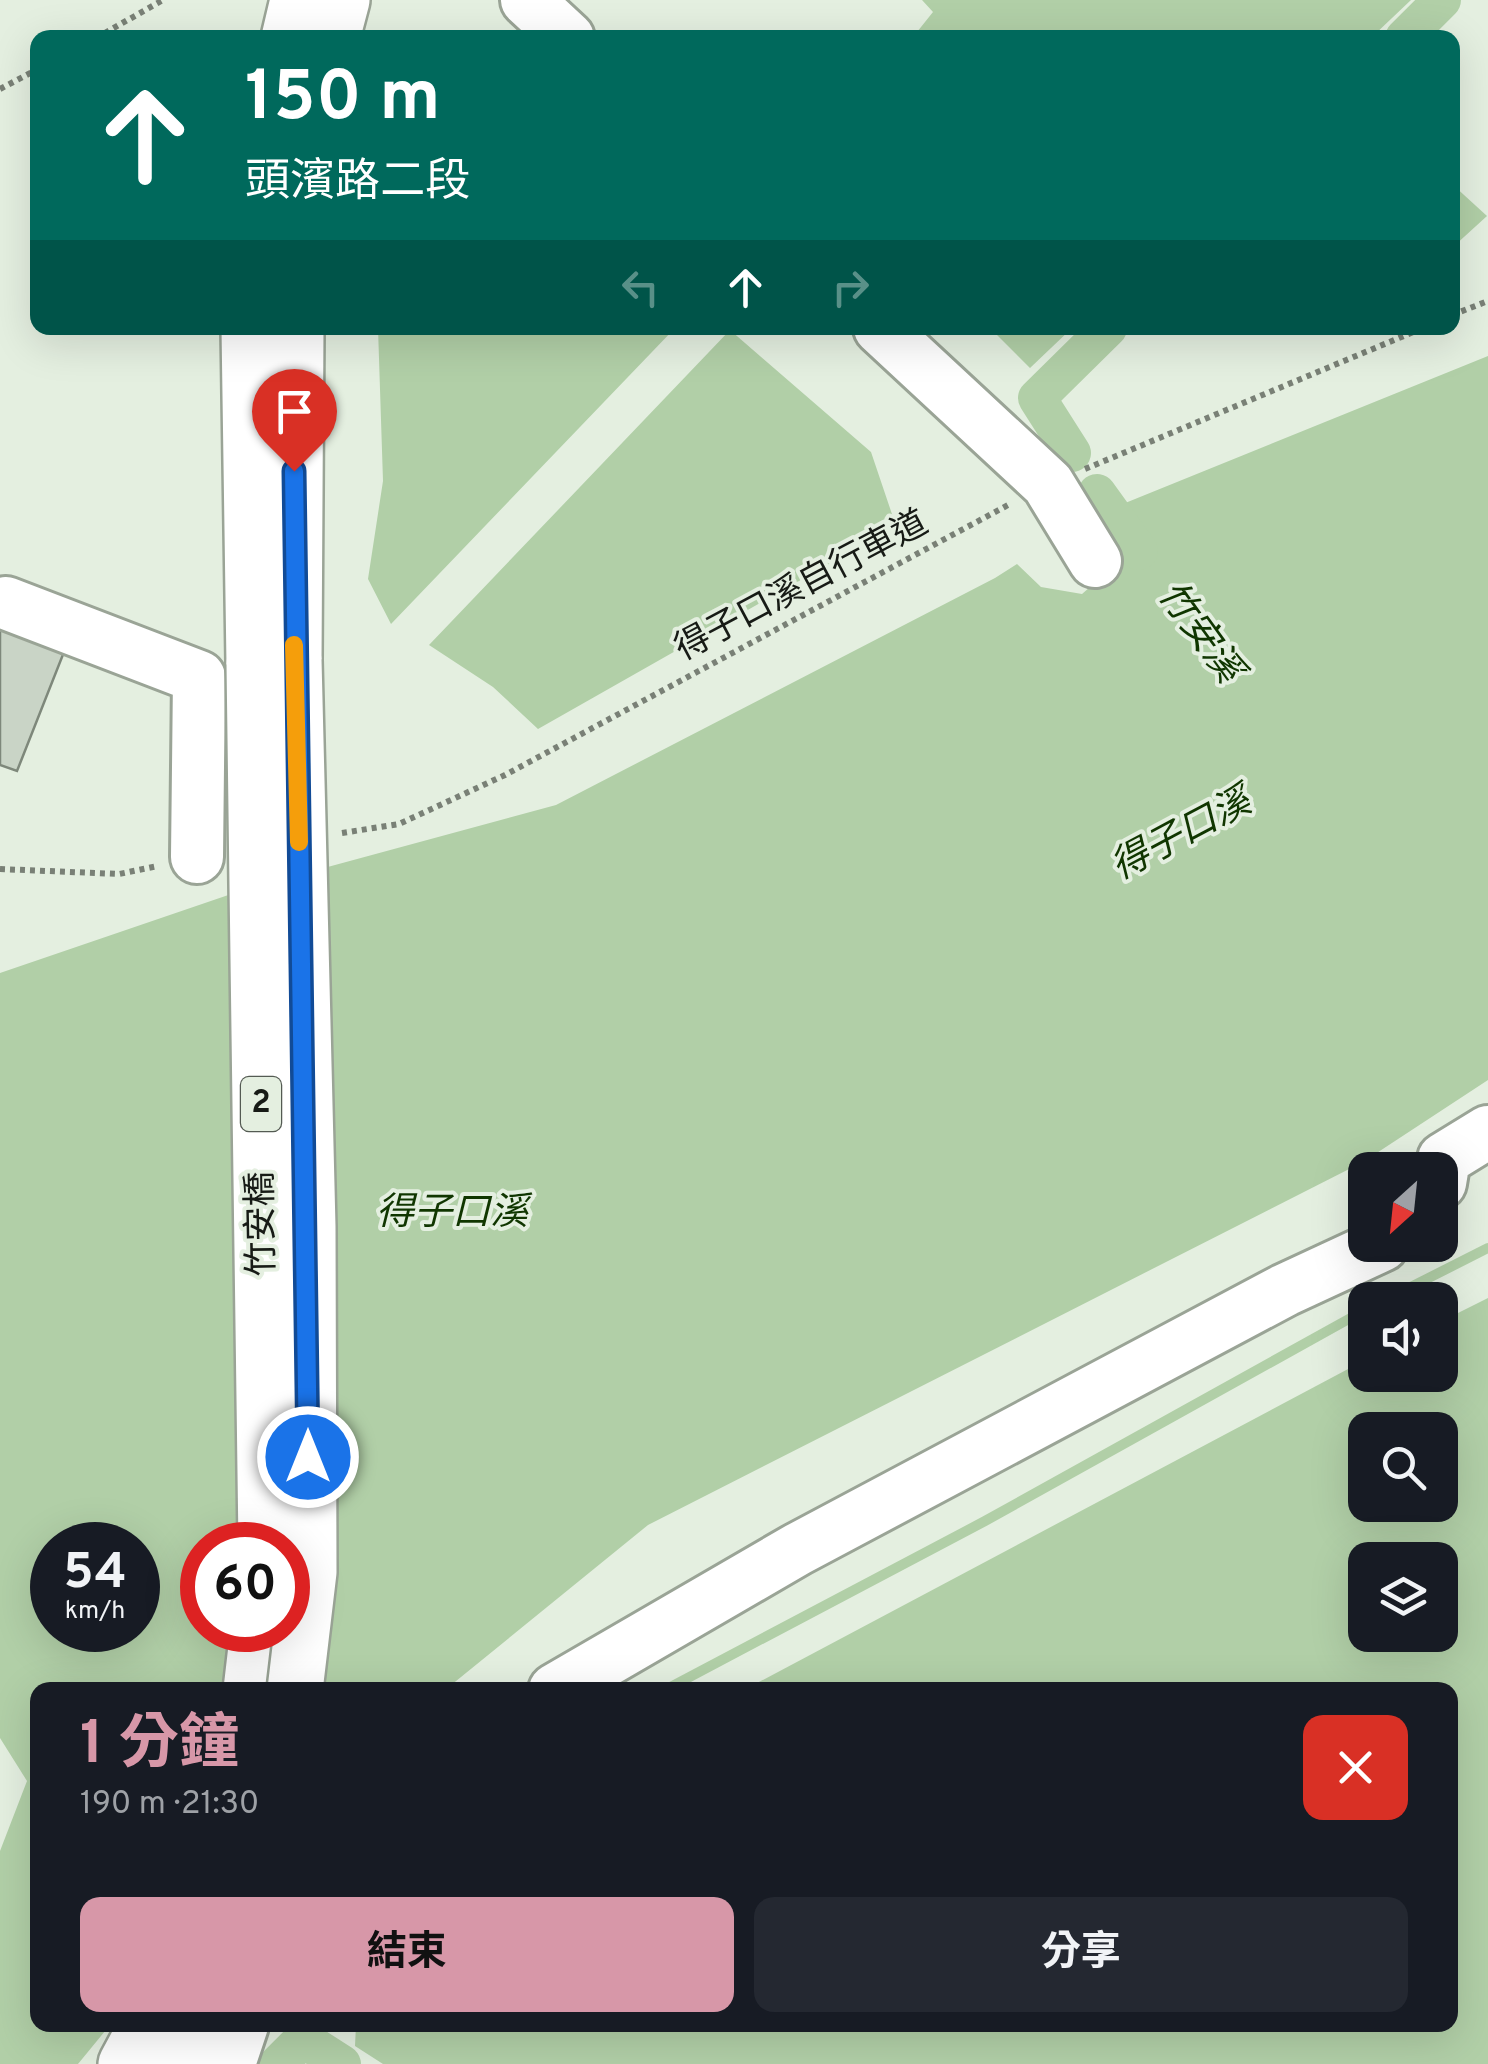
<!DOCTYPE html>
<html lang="zh-TW">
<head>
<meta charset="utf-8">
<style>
	body { margin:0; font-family:Overpass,"Noto Sans TC",sans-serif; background:#242831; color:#f1f3f6; height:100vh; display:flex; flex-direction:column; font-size:38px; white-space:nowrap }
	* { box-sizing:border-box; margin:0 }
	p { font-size:32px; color:#9ea1a6 }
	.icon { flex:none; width:55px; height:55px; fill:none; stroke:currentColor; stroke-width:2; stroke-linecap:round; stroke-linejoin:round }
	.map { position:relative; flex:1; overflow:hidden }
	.sheet { position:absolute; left:30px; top:1682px; width:1428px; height:350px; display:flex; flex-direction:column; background:#171b24; border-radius:20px; box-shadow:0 10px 40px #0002 }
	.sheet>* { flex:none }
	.banner { position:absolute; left:30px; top:30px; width:1430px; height:305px; border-radius:20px; box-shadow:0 10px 40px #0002; background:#00695c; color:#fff; overflow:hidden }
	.needle { width:65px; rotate:207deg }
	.tools { position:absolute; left:1348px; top:1152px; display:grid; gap:20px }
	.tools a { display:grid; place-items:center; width:110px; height:110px; border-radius:20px; background:#171b24; box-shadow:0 10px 40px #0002; font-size:50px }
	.speed { position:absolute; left:30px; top:1522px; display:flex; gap:20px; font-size:50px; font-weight:700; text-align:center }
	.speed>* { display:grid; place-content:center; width:130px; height:130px; border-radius:50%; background:#171b24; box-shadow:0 10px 40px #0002; line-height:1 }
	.speed small { font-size:25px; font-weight:400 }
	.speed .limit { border:15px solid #d22; background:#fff; color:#111 }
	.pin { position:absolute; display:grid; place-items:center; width:85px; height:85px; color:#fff; margin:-102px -42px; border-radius:50% 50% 50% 0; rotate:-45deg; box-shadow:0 0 10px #0007 }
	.pin .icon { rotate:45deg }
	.me { position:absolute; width:110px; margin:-55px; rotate:0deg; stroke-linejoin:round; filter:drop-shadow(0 0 8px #0008) }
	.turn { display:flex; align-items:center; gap:35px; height:210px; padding:0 50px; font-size:45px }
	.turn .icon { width:130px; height:130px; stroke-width:2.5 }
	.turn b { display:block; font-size:70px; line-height:85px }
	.lanes { display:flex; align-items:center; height:95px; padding:0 50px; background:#0003; justify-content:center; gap:50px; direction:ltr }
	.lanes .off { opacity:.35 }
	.round { display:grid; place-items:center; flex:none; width:105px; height:105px; border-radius:20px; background:#242831 }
	.overview { display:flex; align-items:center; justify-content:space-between; height:170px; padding:0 50px }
	h1 { font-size:60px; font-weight:700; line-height:75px; color:#d797a8 }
	.button { display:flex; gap:20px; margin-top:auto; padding:20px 50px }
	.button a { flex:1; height:115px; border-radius:20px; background:#d797a8; color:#111; font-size:40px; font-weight:700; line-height:115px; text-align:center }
	.button a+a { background:#242831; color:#f1f3f6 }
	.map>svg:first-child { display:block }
</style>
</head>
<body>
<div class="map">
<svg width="1488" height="2064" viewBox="0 0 1488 2064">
	<rect width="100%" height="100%" fill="#e4efe0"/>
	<!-- water -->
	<path fill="#b1cfa7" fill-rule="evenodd" d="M922,0H1411L1372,37H913L933,12Z
		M1452,184L1487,216L1453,247L1452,246Z
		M378,328H675L391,624L368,579L383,481Z
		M990,328H1072L1030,368Z
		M730,330L871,452L896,526L538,729L493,687L429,645Z
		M1488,356V1080L1363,1162L648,1525L445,1690H38V2025H110L78,2064H0V1851L27,1781L0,1738V973L243,890L556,805L995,578L1017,564L1041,587L1082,594L1122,559L1103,512ZM52,1545H138V1630H52ZM202,1545H288V1630H202Z
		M1488,1298V2064H383L355,2046L356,2025H1450V1690H744L1365,1360V1375H1440V1322ZM1440,1430V1505H1365V1430ZM1365,1560H1440V1635H1365Z"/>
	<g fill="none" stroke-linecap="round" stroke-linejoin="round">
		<!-- stream -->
		<path stroke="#b1cfa7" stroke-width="10" d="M1385,1300L1488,1248
			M665,1690L985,1521L1365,1310
			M303,2039L312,2025"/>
		<!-- canal -->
		<path stroke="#b1cfa7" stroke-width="38" d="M1404,38L1442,0
			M1072,453L1037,398L1108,328
			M1097,493L1139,551
			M278,2064L303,2039L342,2064"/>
	</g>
	<!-- building -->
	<path fill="#c9d4c6" stroke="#7e887b" stroke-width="2.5" d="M0,627L64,652L17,771L0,765Z"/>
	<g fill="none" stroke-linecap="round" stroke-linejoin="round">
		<defs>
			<path id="minor" d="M527,0L568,38
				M880,328L1048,484L1095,561
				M6,603L199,677L197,857
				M1440,1183L1444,1159L1488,1132
				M555,1690L798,1549L1285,1290L1382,1245
				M229,2064L242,2025"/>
			<path id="major" d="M289,38L298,0
				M332,38L342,0
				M249,328L254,664
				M294,660L296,328
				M251,1690L258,1630
				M126,2064L147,2025
				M174,2064L193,2025"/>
		</defs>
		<!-- minor casing -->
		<use href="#minor" stroke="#9aa496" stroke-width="58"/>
		<!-- major casing -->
		<use href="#major" stroke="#9aa496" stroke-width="60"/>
		<!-- path -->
		<path stroke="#798076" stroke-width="6" stroke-dasharray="5 5" stroke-linecap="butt" d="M96,38L163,0
			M0,89L38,69
			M1452,315L1488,301
			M1085,469L1423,328
			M342,833L399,824L505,775L1010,504
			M0,869L119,874L158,866"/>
		<!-- minor -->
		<use href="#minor" stroke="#fff" stroke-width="52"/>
		<!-- major -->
		<use href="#major" stroke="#fff" stroke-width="55"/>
		<defs>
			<path id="major-bridge" d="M294,660L308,1227L309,1572L295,1690
				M254,664L266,1545"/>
		</defs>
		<!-- major-bridge casing -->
		<use href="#major-bridge" stroke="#9aa496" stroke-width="60" stroke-linecap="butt"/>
		<!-- major-bridge -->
		<use href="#major-bridge" stroke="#fff" stroke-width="55"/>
	</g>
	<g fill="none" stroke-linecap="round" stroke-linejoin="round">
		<defs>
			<path id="route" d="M294,471C296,800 306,1128 308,1457"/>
		</defs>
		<!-- route casing -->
		<use href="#route" stroke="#114b97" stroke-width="25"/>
		<!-- route -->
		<use href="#route" stroke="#1a73e8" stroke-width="18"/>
		<!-- slow -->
		<path stroke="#f59e0b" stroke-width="18" d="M294,645L299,842"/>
	</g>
	<g text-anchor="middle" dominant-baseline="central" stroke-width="8" stroke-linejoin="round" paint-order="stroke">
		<!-- shield labels -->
		<rect fill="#e4efe0" stroke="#545b53" stroke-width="2.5" x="241" y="1077" width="40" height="54" rx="8"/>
		<g font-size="32" font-weight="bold" fill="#171b16">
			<text x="261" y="1104">2</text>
		</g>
		<!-- street labels -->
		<g font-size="35" fill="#171b16" stroke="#e4efe0">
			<text transform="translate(802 587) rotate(-28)">得子口溪自行車道</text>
			<text transform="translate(263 1224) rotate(-91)">竹安橋</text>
		</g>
		<!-- water labels -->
		<g font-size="38" font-style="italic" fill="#103600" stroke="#e4efe0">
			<text transform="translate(1198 633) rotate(54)">竹安溪</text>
			<text transform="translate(1182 836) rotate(-28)">得子口溪</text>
			<text x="452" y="1214">得子口溪</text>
		</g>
	</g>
</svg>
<div class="tools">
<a><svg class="needle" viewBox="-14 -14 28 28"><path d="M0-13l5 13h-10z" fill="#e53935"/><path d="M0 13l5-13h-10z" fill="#9ea1a6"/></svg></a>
<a><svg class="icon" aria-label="sound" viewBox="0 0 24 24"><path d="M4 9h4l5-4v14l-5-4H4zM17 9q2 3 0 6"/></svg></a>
<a><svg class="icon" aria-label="search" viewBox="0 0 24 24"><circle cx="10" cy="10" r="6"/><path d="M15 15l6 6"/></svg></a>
<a><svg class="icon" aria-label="layers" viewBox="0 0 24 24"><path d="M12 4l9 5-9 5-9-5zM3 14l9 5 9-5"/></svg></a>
</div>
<div class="speed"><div>54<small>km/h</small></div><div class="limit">60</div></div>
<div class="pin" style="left:294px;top:471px;background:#d93025"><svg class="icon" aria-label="arrive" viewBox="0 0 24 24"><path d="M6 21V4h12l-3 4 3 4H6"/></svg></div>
<svg class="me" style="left:308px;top:1457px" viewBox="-20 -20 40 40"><circle r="17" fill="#1a73e8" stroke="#fff" stroke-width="3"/><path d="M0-11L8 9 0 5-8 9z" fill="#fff"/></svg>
<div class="banner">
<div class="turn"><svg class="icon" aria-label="ahead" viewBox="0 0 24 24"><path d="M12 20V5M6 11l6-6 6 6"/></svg><div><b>150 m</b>頭濱路二段</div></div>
<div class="lanes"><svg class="icon off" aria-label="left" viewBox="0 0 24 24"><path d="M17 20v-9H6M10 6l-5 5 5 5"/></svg><svg class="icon" aria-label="ahead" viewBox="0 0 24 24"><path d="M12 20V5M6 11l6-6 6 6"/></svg><svg class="icon off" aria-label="right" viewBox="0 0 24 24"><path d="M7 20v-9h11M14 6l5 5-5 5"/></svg></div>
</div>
<section class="sheet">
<div class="overview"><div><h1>1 分鐘</h1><p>190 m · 21:30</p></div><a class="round" style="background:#d93025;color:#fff"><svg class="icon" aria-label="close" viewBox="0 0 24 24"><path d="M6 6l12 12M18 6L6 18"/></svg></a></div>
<div class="button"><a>結束</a><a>分享</a></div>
</section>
</div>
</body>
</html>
